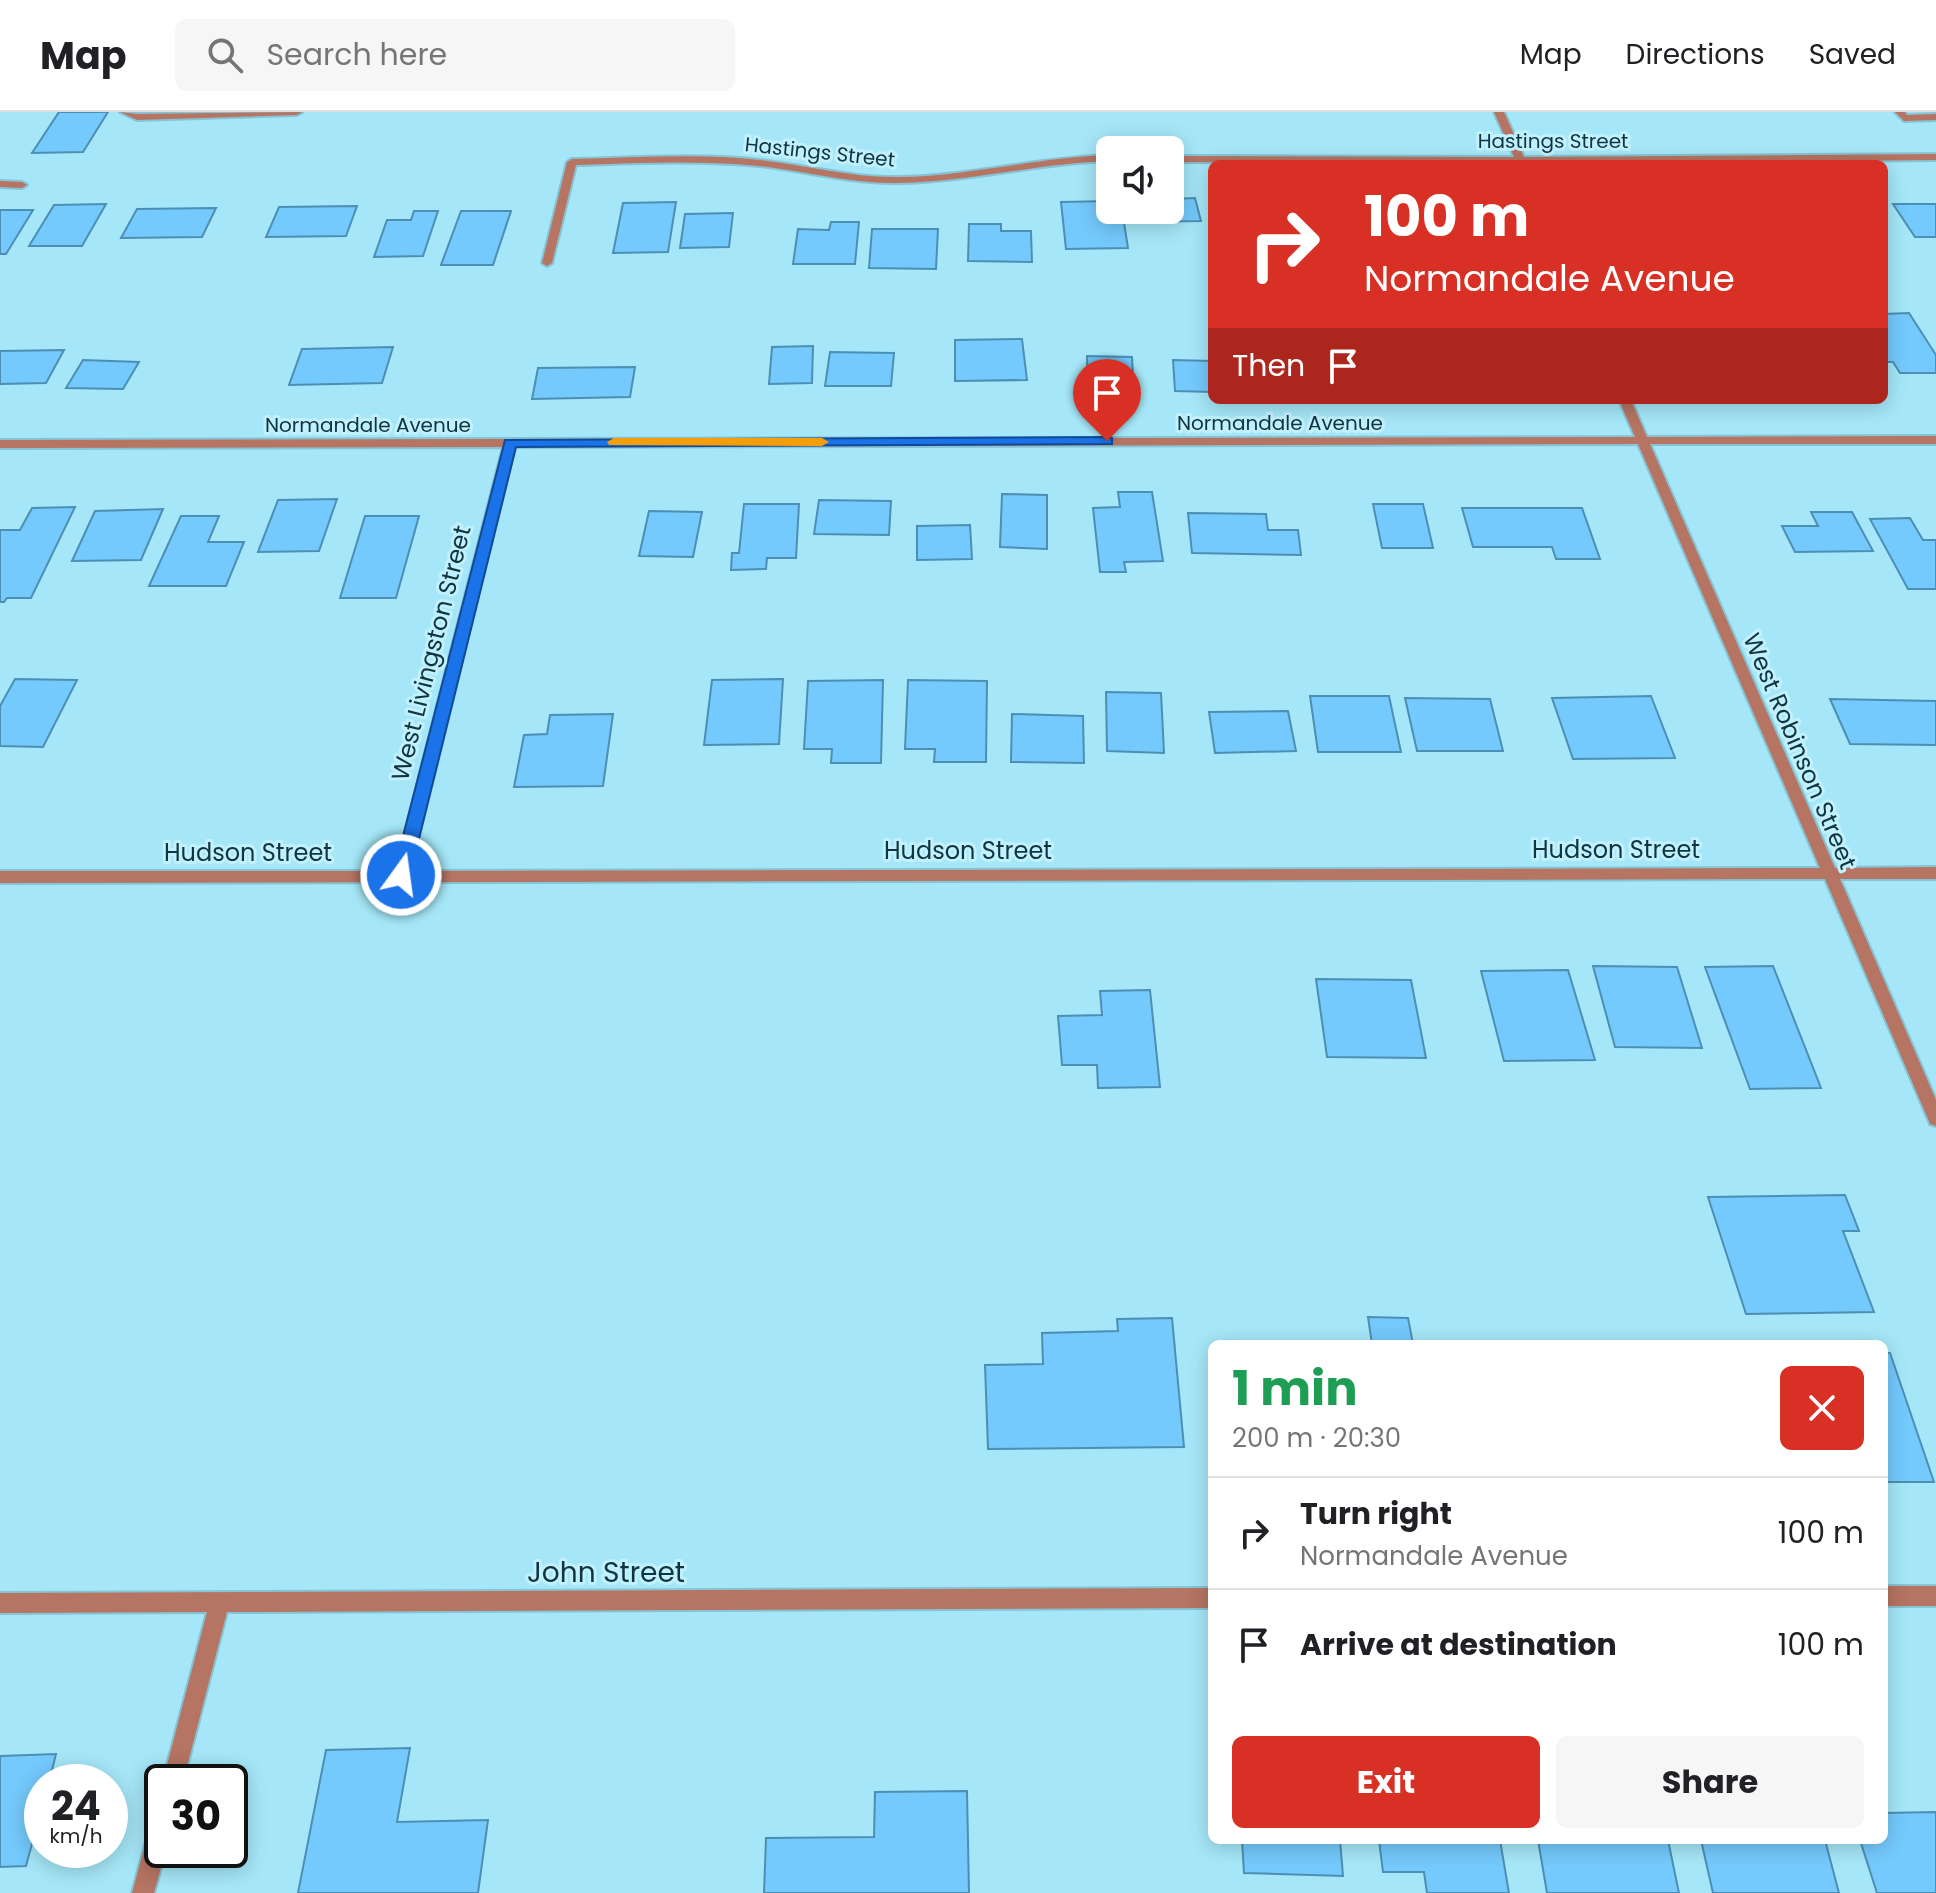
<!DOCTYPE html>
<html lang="en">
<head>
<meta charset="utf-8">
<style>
	body { margin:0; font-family:Poppins,sans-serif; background:#f6f6f6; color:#202124; height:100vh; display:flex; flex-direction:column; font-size:30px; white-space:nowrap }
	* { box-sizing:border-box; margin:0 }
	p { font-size:26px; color:#757577 }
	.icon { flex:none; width:44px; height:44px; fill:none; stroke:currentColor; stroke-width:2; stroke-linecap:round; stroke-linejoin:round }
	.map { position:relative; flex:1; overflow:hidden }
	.sheet { position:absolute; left:1208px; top:1228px; width:680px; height:504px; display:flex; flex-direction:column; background:#fff; border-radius:12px; box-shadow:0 4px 20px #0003 }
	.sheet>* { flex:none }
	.hud { position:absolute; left:1208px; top:48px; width:680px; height:244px; border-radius:12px; box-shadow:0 4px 20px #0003; background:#d93025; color:#fff; overflow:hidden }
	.buttons { position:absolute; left:1096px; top:24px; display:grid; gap:16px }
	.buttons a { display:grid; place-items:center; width:88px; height:88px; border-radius:12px; background:#fff; box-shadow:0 4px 20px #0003; font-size:40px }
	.speed { position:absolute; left:24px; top:1652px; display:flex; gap:16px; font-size:40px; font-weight:700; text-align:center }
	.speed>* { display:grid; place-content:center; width:104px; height:104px; border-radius:50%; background:#fff; box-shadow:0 4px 20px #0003; line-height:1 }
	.speed small { font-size:20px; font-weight:400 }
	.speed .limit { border:4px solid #111; border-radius:12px; background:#fff; color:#111 }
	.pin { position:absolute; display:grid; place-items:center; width:68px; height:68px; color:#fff; margin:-82px -34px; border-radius:50% 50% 50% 0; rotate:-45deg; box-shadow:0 0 8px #0007 }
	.pin .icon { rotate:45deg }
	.me { position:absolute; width:88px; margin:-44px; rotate:14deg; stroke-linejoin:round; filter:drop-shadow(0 0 6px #0008) }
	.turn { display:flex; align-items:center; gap:28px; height:168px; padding:0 24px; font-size:36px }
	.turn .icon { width:104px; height:104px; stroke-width:2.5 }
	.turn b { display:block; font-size:56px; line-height:68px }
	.then { display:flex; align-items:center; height:76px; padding:0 24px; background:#0003; gap:16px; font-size:30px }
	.round { display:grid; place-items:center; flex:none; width:84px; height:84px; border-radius:12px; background:#f6f6f6 }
	.headline { display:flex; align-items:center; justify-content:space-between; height:136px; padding:0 24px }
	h1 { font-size:48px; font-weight:700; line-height:60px; color:#1e9e55 }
	.cta { display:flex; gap:16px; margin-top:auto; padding:16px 24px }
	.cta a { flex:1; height:92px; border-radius:12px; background:#d93025; color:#fff; font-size:32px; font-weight:700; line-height:92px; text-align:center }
	.cta a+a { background:#f6f6f6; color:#202124 }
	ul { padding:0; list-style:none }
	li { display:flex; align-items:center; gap:24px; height:112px; padding:0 24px; border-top:2px solid #e0e0e0 }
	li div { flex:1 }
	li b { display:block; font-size:30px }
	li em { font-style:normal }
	header { display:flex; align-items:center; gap:48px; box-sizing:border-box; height:112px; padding:0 40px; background:#fff; border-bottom:2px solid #e0e0e0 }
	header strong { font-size:38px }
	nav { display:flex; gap:44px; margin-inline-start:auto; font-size:28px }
	.search { width:560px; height:72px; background:#f6f6f6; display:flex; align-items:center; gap:20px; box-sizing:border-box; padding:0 28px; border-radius:12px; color:#757577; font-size:30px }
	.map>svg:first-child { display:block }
</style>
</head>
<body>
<header>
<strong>Map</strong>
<div class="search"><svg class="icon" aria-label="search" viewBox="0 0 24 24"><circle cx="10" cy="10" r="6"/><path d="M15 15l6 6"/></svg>Search here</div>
<nav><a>Map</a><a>Directions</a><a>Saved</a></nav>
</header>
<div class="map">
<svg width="1936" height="1781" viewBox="0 0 1936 1781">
	<rect width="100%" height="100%" fill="#a5e7f8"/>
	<!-- building -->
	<path fill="#74cafc" stroke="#4d8eb4" stroke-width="2" d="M59,0H108L83,40L32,41Z
		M1195,86L1201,109L1141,110L1139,98H1170V87Z
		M1110,89V98H1122L1128,136L1066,137L1061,90Z
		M676,90L668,140L613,141L623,91Z
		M106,92L82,134H29L54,93Z
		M1893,92H1936V125H1915Z
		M357,94L346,124L266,125L279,95Z
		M216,96L202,125L121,126L137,97Z
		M0,98H33L6,142H0Z
		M414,99H438L423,144L374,145L387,108H411Z
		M461,99H511L493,153H441Z
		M733,101L729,135L680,136L685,102Z
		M831,110H859L855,152H793L798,117L829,118Z
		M969,112H1001V119H1031L1032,150L968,149Z
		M872,117H938L936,157L869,156Z
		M1909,201L1936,243V261H1900L1893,250H1884V202Z
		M1022,227L1027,268L955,269V228Z
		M813,234L812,271L769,272L772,235Z
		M393,235L382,271L289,273L302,237Z
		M64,238L46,271L0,272V239Z
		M830,240L894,241L891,274H825Z
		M1087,244L1132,245L1134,282L1088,281Z
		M83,248L139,250L123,277L66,276Z
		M1173,248L1212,249V280L1175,279Z
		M635,255L630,285L532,287L538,256Z
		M1118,380H1152L1163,449L1124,450L1126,460H1100L1093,396L1120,395Z
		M1002,382L1047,383V437L1000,435Z
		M337,387L319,439L258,440L278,388Z
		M819,388L891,389L889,423L814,422Z
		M744,392H799L796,446H767L766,457L731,458L732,441H739Z
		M1373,392H1423L1433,436H1382Z
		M75,395L31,486H7L4,490H0V418H20L32,396Z
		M1462,396H1582L1600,447H1556L1552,435H1473Z
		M163,397L141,448L72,449L95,399Z
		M649,399L702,400L693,445L639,444Z
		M1811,400H1852L1873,439L1795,440L1782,414H1818Z
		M1188,401L1266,402L1268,418H1298L1301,443L1192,441Z
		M181,404H219L208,430H244L226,474H149Z
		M365,404H419L396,486H340Z
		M1910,406L1923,428H1936V477H1908L1870,407Z
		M970,413L972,447L917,448V414Z
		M15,567L77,568L43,635L0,634V594Z
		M783,567L779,632L704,633L712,568Z
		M883,568L881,651H831L832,637H804L808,569Z
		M908,568L987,569L986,650H934L935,637H905Z
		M1106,580L1161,581L1164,641L1107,639Z
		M1310,584H1389L1401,640H1318Z
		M1651,584L1675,646L1573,647L1552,586Z
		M1405,586L1490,587L1503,639H1417Z
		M1830,587L1936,589V633L1850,632Z
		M1288,599L1296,639L1215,641L1209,600Z
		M613,602L603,674L514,675L524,623L547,622L550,603Z
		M1012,602L1083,604L1084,651L1011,650Z
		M1593,854L1677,855L1702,936L1615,935Z
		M1773,854L1821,976L1750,977L1705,855Z
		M1568,858L1595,948L1504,949L1481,859Z
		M1316,867L1411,868L1426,946L1327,945Z
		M1150,878L1160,975L1098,976L1097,953H1062L1058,904L1102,903L1100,879Z
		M1845,1083L1859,1119H1843L1874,1200L1746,1202L1708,1085Z
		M1368,1205L1408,1206L1413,1232H1372Z
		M1172,1206L1184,1335L988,1337L985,1253L1043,1252L1042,1221L1118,1219L1117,1207Z
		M1884,1241H1890L1934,1370H1884Z
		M410,1636L397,1710L488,1708L478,1781H298L326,1638Z
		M56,1642L49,1670H42V1695L26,1754L0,1755V1644Z
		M967,1679L969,1781H764L766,1726L874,1725L875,1680Z
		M1936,1700V1781H1877L1860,1728H1884V1701Z
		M1242,1728H1340L1343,1764L1244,1761Z
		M1379,1728H1500L1509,1781H1427L1424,1760H1383Z
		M1538,1728H1668L1679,1781H1547Z
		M1701,1728H1825L1839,1781H1713Z"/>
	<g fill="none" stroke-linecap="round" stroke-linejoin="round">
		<defs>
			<path id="lane" d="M120,0L138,2L302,0L297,3L137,8Z
				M1895,0H1905L1907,3L1936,2V8L1904,9Z
				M0,69L22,70L27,73L22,76L0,75Z"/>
			<path id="street" d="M1494,0H1504L1524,45L1936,42V48L1527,52L1170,50V44L1514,45Z
				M1110,43V49C1039,51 969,70 898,71C851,72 805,59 759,54C698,48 637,51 576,53L552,151L547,154L542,151L567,50L572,47C635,46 698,41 760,48C806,53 852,66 899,65C970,64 1039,45 1110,43Z
				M1619,288H1631L1647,325L1936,324V332H1650L1835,756L1936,755V767H1840L1936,988V1014L1930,1012L1928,1007L1825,767L0,771V759H395L503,335L0,336V328L1635,325ZM1638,332L1820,756L410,759L515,335Z
				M1884,1474H1936V1494H1884Z
				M1212,1476V1496L227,1500L183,1670L162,1672L207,1500L0,1501V1481Z
				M162,1699V1738H166L154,1781H132L151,1710L154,1702Z"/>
		</defs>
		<!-- lane casing -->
		<use href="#lane" stroke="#87c3d3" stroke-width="4"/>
		<!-- street casing -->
		<use href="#street" stroke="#87c3d3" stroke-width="4"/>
		<!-- lane -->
		<use href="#lane" fill="#b67462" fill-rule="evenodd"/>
		<!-- street -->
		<use href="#street" fill="#b67462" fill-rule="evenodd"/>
	</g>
	<!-- route -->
	<path fill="#1a73e8" stroke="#114b97" stroke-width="2" d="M1107,325L1112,326V332L516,335L410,763L401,770L395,768L393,763L505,328Z"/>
	<!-- slow -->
	<path fill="#f59e0b" d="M614,326H822L829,330L822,334L609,333L607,330Z"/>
	<g text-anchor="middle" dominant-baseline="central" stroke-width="6" stroke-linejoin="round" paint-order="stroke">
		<!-- far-street labels -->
		<g font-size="20" fill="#10353e" stroke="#c1f1fe">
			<text x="1553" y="29">Hastings Street</text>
			<text transform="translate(820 40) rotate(6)">Hastings Street</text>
			<text x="1280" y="311">Normandale Avenue</text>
			<text x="368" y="313">Normandale Avenue</text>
		</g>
		<!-- street labels -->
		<g font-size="24" fill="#10353e" stroke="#c1f1fe">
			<text transform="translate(431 541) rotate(-76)">West Livingston Street</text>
			<text transform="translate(1800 639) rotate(67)">West Robinson Street</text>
			<text x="1616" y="737">Hudson Street</text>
			<text x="968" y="738">Hudson Street</text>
			<text x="248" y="740">Hudson Street</text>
		</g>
		<!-- near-street labels -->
		<g font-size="28" fill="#10353e" stroke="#c1f1fe">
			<text x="606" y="1460">John Street</text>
		</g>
	</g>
</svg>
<div class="buttons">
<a><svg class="icon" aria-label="sound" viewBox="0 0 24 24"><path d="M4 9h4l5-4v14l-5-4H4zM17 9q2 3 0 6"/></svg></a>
</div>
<div class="speed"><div>24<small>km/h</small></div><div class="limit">30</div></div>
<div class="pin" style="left:1107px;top:329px;background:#d93025"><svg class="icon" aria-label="arrive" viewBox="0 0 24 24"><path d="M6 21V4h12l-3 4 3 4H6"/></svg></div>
<svg class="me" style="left:401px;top:763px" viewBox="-20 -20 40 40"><circle r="17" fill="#1a73e8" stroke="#fff" stroke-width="3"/><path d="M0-11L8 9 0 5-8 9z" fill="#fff"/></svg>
<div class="hud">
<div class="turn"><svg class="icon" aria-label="right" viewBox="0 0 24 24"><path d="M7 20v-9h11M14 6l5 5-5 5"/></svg><div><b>100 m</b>Normandale Avenue</div></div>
<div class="then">Then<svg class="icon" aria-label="arrive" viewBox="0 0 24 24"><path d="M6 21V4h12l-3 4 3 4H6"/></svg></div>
</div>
<section class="sheet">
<div class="headline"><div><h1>1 min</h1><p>200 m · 20:30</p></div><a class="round" style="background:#d93025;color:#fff"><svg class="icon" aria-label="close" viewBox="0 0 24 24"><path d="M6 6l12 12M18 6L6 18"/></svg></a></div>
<ul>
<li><svg class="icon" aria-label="right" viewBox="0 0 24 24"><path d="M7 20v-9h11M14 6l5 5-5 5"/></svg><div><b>Turn right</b><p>Normandale Avenue</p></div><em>100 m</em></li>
<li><svg class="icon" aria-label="arrive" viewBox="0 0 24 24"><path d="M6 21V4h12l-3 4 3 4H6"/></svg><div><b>Arrive at destination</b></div><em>100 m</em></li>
</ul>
<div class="cta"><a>Exit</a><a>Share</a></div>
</section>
</div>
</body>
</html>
